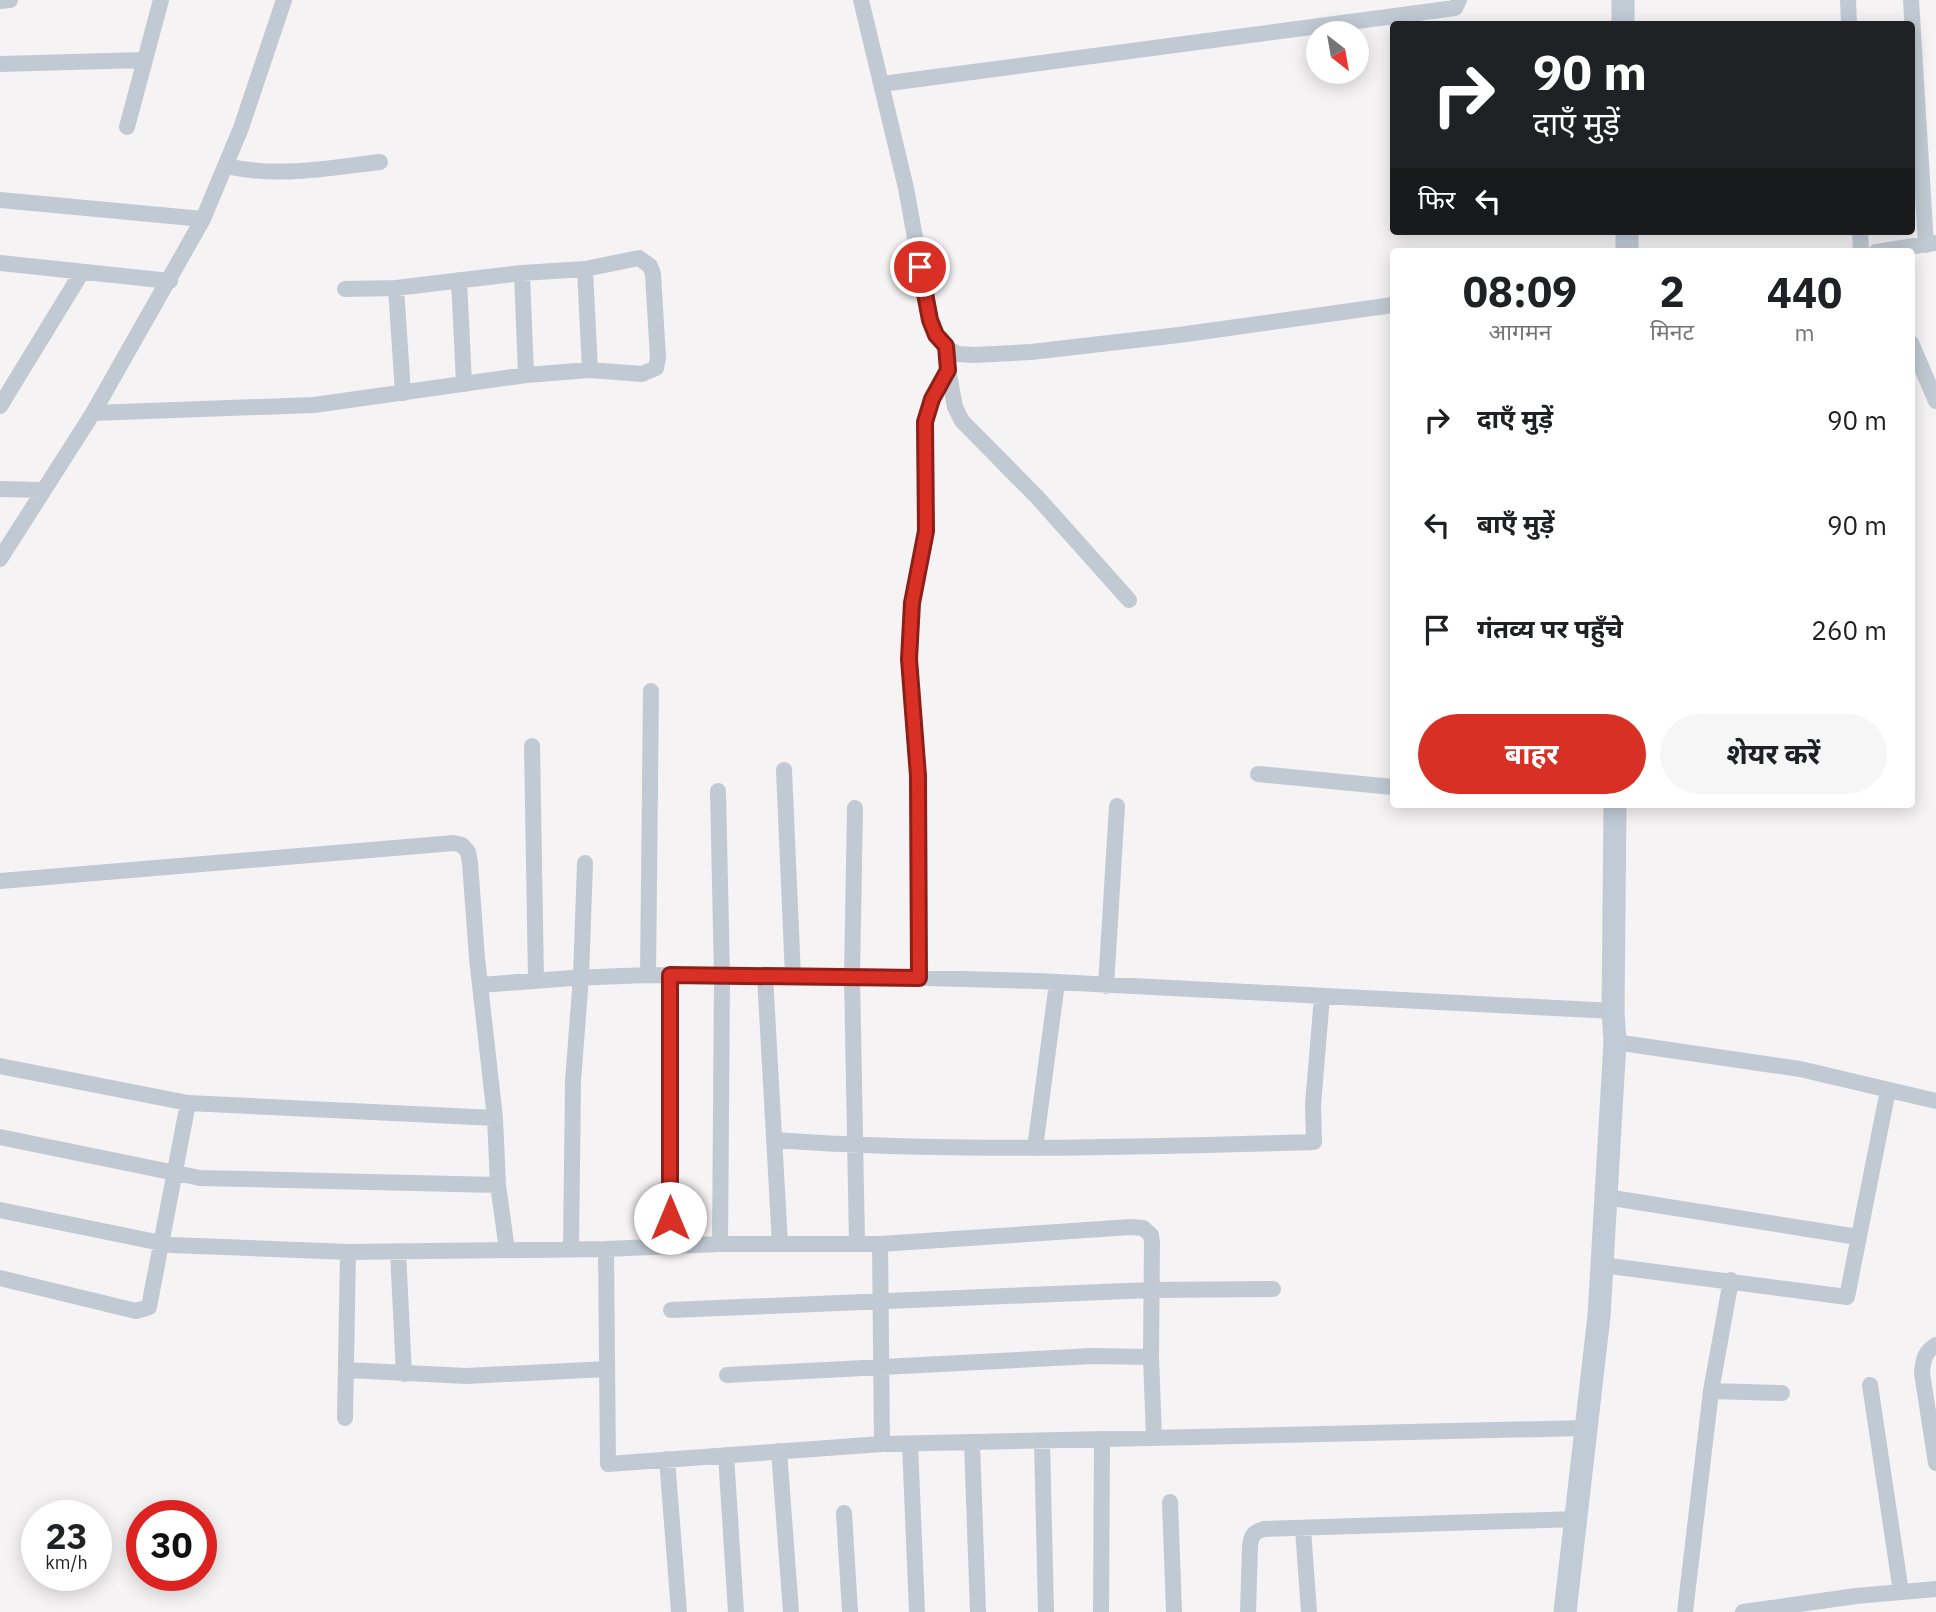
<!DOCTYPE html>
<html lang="hi">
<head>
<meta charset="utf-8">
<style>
	body { margin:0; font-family:"IBM Plex Sans","Noto Sans Devanagari",sans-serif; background:#f6f6f6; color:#202124; height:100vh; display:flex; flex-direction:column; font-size:26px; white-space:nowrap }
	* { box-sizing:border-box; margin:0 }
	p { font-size:23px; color:#757577 }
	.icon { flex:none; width:38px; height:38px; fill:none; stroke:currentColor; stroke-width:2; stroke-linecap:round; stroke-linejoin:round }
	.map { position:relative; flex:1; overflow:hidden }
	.sheet { position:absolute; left:1390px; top:248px; width:525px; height:560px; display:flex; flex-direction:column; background:#fff; border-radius:7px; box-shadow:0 4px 18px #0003 }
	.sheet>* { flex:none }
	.banner { position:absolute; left:1390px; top:21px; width:525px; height:214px; border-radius:7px; box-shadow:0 4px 18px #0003; background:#202124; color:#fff; overflow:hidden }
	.needle { width:46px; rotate:149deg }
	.buttons { position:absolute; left:1306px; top:21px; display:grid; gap:14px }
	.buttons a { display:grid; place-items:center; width:63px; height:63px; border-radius:50%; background:#fff; box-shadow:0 4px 18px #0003; font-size:35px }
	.speed { position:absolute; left:21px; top:1500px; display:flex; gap:14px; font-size:35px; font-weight:700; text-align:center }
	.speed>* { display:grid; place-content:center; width:91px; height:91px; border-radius:50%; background:#fff; box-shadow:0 4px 18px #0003; line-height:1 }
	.speed small { font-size:18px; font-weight:400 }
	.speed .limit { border:10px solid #d22; background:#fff; color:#111 }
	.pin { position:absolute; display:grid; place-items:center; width:60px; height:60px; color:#fff; margin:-30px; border:4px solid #fff; border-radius:50%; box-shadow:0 2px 7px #0007 }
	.me { position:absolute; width:77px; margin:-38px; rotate:0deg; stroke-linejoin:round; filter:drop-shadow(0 0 5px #0008) }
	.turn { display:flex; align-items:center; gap:24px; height:147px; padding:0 28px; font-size:32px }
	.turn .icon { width:91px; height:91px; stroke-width:2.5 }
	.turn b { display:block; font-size:49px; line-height:60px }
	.then { display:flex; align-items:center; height:66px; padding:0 28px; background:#0003; gap:14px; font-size:26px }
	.eta { display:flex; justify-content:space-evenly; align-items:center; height:119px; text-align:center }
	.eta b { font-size:42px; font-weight:700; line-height:49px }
	.action { display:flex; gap:14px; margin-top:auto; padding:14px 28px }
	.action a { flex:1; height:80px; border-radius:42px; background:#d93025; color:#fff; font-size:28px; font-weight:700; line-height:80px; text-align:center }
	.action a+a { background:#f6f6f6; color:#202124 }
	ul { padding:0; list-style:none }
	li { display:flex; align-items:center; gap:21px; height:105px; padding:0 28px }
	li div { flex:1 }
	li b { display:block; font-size:26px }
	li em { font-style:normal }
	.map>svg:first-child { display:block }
</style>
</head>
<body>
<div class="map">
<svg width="1936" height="1612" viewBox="0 0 1936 1612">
	<rect width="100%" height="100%" fill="#f5f3f3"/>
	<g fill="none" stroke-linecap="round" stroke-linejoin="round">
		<!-- street -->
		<path stroke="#c1cad2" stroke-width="16" d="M861,0L906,188L930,320L936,335L945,347L958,354L974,355L1031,352L1179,335L1393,305
			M1848,0L1849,24
			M1911,0L1926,245
			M0,1L10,0
			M0,64L144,60
			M882,84L1455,8L1459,0
			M127,127L161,0
			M226,166C278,178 328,168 380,162
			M0,200L203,219
			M1860,231L1861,252
			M1876,252L1934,243
			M0,263L170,281
			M585,269L590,370
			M522,273L526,375
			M459,280L464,384
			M396,288L403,393
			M1911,343L1936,401
			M948,369L955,407L962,421L1038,498L1129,600
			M0,406L82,272
			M93,413L314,405L526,375L590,370L642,374L656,368L658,358L653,274L650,266L639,258L585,269L522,273L396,288L345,289
			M0,489L43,490
			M0,559L93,413L203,219L241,128L284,0
			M532,746L536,980
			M784,770L793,976
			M1258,774L1393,787
			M718,791L722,976L720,1244
			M855,808L852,976L857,1244
			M0,881L454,843L462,845L468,852L470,863L477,958L495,1118L498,1185L507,1250
			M648,975L651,691
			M670,975V1245
			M765,976L780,1244
			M919,978L918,776L909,659L912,603L926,531L924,422L932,399L948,370
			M480,985L572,978L648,975L852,976L1037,981L1613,1011
			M1106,986L1117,806
			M1615,1042L1800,1069L1936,1101
			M0,1066L188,1103L495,1118
			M0,1137L200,1178L498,1185
			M774,1140C954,1153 1135,1147 1314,1142L1313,1105L1322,997
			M1035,1148L1057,983
			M1606,1197L1858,1237
			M0,1210L171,1245L348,1252L606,1249L720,1244H880L1131,1227L1143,1228L1151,1235L1152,1243L1151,1357L1154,1438
			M880,1244L882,1444
			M571,1249L573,1081L581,977L585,863
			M606,1249L608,1464L882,1444L1586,1428
			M398,1252L404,1374
			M1602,1265L1847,1297L1888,1090
			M0,1278L136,1311L149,1307L188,1103
			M671,1310L1151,1290L1273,1289
			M1936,1345C1925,1352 1923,1359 1922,1373L1936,1463
			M347,1370L466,1376L607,1369
			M727,1375L1093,1356L1151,1357
			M1870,1385L1901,1592
			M1711,1391L1782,1393
			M345,1418L348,1252
			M1042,1442L1046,1612
			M972,1443L978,1612
			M910,1444L917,1612
			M779,1451L791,1612
			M726,1455L736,1612
			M667,1459L679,1612
			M1170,1502L1174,1612
			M844,1513L850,1612
			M1303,1529L1309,1612
			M1101,1612L1102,1439
			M1248,1612L1250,1547C1251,1536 1253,1532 1264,1529L1576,1519
			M1685,1612L1711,1391L1731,1280
			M1743,1612L1856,1596L1936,1589"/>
		<!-- secondary -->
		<path stroke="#c1cbd6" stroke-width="23" d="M1623,24V0
			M1627,231V252
			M1565,1612L1599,1316L1615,1042L1613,1011L1615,805"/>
	</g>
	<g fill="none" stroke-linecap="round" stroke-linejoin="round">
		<defs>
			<path id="route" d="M670,1218V975L919,978L918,776L909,659L912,603L926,531L925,422L932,399L948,370L946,346L936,335L930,320L920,267"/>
		</defs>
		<!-- route casing -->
		<use href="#route" stroke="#8d1f18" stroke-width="18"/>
		<!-- route -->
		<use href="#route" stroke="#d93025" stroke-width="12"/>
	</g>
</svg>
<div class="buttons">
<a><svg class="needle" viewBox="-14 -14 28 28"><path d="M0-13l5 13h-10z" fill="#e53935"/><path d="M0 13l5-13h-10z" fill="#757577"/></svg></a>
</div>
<div class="speed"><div>23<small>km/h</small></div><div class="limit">30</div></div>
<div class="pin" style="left:920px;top:267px;background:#d93025"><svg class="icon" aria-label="arrive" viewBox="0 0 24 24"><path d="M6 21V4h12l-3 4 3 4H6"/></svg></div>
<svg class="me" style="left:670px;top:1218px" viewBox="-20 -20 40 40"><circle r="19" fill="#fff"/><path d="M0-13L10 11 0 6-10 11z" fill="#d93025"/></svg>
<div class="banner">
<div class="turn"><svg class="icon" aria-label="right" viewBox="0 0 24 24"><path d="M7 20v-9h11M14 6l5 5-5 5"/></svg><div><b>90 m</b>दाएँ मुड़ें</div></div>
<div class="then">फिर<svg class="icon" aria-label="left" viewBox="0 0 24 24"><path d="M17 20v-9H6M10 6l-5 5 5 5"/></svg></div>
</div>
<section class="sheet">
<div class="eta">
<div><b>08:09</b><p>आगमन</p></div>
<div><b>2</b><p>मिनट</p></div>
<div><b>440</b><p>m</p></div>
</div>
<ul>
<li><svg class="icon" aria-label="right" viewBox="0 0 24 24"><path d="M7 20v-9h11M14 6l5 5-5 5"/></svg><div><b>दाएँ मुड़ें</b></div><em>90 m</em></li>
<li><svg class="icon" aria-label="left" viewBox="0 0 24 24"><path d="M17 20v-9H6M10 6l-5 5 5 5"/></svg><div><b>बाएँ मुड़ें</b></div><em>90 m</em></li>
<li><svg class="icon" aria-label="arrive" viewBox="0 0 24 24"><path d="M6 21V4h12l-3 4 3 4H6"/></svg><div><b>गंतव्य पर पहुँचे</b></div><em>260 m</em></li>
</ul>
<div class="action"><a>बाहर</a><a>शेयर करें</a></div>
</section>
</div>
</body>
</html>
